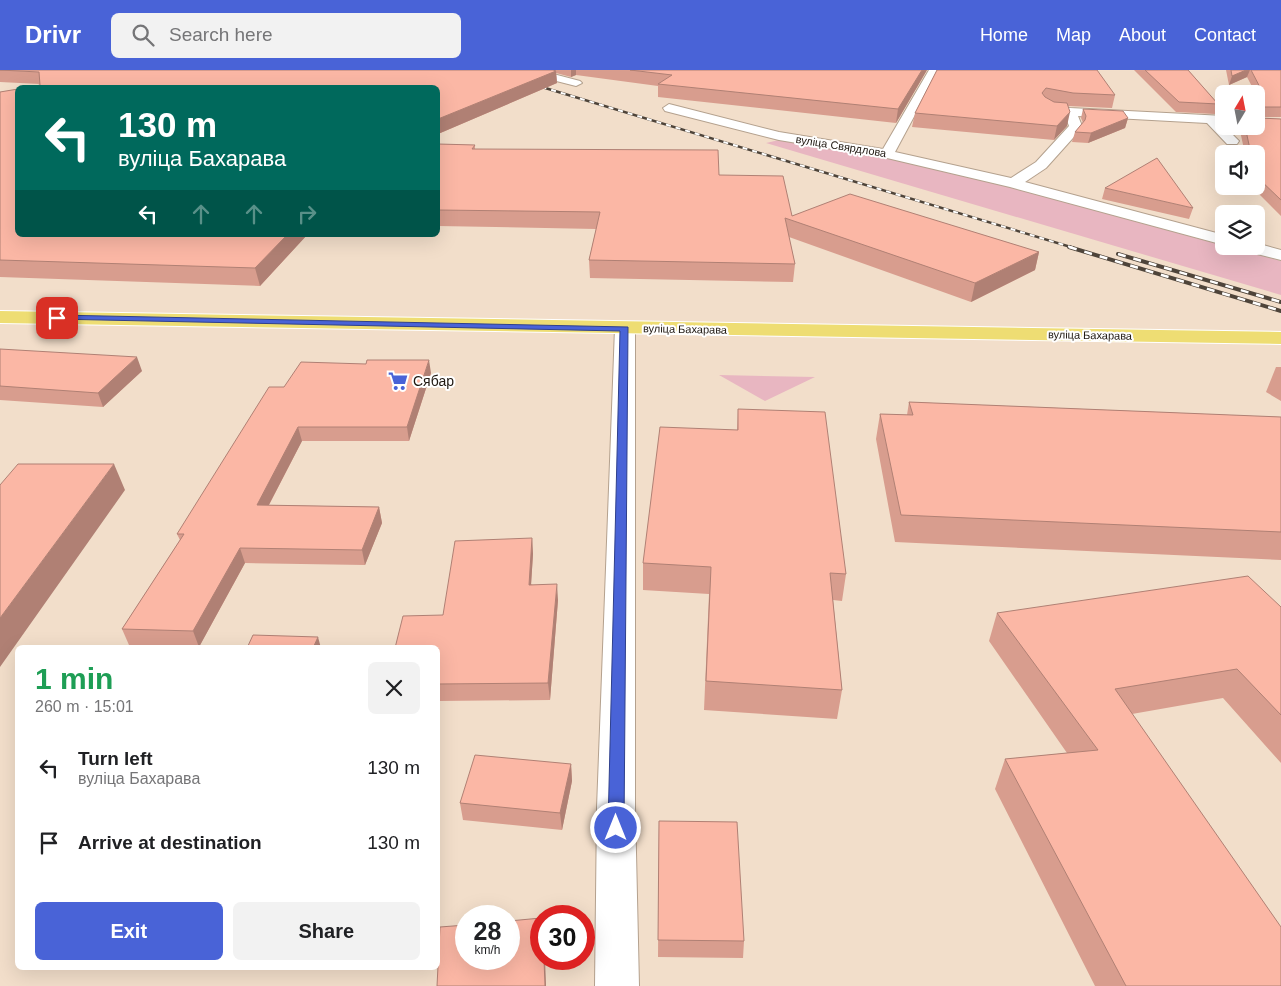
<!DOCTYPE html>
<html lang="en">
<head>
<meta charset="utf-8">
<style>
	body { margin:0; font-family:Arial,sans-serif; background:#f2f2f2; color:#202124; height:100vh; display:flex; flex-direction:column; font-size:19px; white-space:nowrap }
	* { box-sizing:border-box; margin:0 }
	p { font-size:16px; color:#757577 }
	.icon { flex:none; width:28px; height:28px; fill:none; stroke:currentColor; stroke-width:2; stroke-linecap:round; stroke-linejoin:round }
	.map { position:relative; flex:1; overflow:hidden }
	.details { position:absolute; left:15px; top:575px; width:425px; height:325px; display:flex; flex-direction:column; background:#fff; border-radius:8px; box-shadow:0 5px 20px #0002 }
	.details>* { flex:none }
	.hud { position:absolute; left:15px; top:15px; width:425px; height:152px; border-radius:8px; box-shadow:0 5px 20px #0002; background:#00695c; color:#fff; overflow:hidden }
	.needle { width:32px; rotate:10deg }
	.controls { position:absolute; left:1215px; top:15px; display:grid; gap:10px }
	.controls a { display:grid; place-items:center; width:50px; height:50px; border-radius:8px; background:#fff; box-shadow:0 5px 20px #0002; font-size:25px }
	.speed { position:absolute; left:455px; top:835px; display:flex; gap:10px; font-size:25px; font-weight:700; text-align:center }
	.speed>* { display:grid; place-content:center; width:65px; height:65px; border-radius:50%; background:#fff; box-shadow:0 5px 20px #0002; line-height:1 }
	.speed small { font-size:12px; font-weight:400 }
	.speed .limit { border:8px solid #d22; background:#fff; color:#111 }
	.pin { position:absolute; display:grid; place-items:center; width:42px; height:42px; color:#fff; margin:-21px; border-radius:10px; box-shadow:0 2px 8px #0006 }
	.me { position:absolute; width:55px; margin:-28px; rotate:0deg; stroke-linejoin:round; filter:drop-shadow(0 0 4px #0008) }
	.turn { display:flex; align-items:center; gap:18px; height:105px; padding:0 20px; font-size:22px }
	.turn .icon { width:65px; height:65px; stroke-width:2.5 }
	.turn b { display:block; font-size:35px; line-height:42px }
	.lanes { display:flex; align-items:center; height:48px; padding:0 20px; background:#0003; justify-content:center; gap:25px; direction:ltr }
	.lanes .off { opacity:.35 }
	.round { display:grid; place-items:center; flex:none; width:52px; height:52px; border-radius:8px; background:#f2f2f2 }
	.overview { display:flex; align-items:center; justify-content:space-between; height:85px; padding:0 20px }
	h1 { font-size:30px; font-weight:800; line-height:38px; color:#1e9e55 }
	.primary-button { display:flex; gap:10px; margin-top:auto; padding:10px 20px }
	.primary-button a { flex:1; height:58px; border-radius:8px; background:#4963d7; color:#fff; font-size:20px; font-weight:800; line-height:58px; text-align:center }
	.primary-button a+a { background:#f2f2f2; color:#202124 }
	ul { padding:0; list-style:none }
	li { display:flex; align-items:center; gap:15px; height:75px; padding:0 20px }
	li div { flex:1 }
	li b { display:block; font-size:19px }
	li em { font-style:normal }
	header { display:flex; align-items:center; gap:30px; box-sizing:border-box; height:70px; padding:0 25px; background:#4963d7; color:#fff }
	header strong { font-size:24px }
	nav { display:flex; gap:28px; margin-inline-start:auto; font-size:18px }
	.search { width:350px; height:45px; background:#f2f2f2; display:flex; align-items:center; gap:12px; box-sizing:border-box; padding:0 18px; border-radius:8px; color:#757577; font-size:19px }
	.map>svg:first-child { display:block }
</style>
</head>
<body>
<header>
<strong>Drivr</strong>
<div class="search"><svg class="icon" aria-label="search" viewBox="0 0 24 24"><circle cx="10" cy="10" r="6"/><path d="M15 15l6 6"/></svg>Search here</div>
<nav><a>Home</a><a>Map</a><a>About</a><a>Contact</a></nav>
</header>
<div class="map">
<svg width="1281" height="916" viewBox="0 0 1281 916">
	<rect width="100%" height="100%" fill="#f2deca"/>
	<!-- green -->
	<path fill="#e8b6c1" d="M779,70L883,87L1001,115L1281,191V225L766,73Z
		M719,305L815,307L765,331Z"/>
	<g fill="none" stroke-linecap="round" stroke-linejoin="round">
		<defs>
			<path id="street" d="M520,0H538L580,11L582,13L576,16L521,2Z
				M929,0H939L895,82L1011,108L1036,92L1069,56L1065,45C1056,44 1047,44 1041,36L1043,33C1050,32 1062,37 1070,38L1224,46V54H1222L1239,71L1237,74H1227L1207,53L1078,46L1082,56L1081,59L1046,98L1025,112L1224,165V175L1010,117L887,88L779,70L665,41L663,38L669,34L779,62L883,79Z
				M1256,173L1281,180V190L1241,180L1239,176H1256Z
				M625,252L632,254L635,258V738L639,916H595L597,738L615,258L618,254Z"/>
			<path id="primary" d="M0,241L1281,262V274L0,253Z"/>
		</defs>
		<!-- street casing -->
		<use href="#street" stroke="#b4a18e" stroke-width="2"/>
		<!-- primary casing -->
		<use href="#primary" stroke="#fff" stroke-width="2"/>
		<!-- street -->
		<use href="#street" fill="#fff" fill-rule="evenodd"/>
		<!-- primary -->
		<use href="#primary" fill="#eedd73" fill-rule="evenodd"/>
		<defs>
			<path id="rail-far1" d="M532,14L1074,178"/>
			<path id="rail" d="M1069,177L1281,241
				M1118,184L1281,232"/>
		</defs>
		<!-- rail-far1 casing -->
		<use href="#rail-far1" stroke="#4e443a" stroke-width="2.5"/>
		<!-- rail casing -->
		<use href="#rail" stroke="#4e443a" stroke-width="4"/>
		<!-- rail-far1 -->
		<use href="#rail-far1" stroke="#fff" stroke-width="2" stroke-dasharray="5" stroke-linecap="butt"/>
		<!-- rail -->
		<use href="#rail" stroke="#fff" stroke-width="2.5" stroke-dasharray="8" stroke-linecap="butt"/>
	</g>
	<!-- wall -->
	<path fill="#d89d8e" d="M0,0H927L896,53L658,27V16L576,5L571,7L556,3L557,13L438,64V18L40,15V14L0,12Z
		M937,0L1115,25L1112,38L1068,36L1067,56L1054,70L912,57L915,43Z
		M1134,0H1188L1218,34L1215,44L1176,42Z
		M1226,0H1281V47H1258L1259,48L1281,49V146L1253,118L1252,116H1256V84H1245L1239,56H1256L1258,28L1247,7L1229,15Z
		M0,22L18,165H307L260,216L0,207Z
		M1083,39L1128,48L1125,58L1088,73L1072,72L1075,62L1083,53L1081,48Z
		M438,74L475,75V79L719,105L792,146L1039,182L1035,200L971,232L789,167L795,194L793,212L590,208L589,190L596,159L438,156Z
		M1105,118L1193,138L1189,149L1102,129Z
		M0,279L142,301L103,337L0,330Z
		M1276,297H1281V331L1266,322Z
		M431,303L409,371H302L269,435L379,437L382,453L365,495L245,493L199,577L129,575L122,559L180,470L177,464L284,317Z
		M909,332L1281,347V490L895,472L876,369L880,344L907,345Z
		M738,339L846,504L842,531L833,530L842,620L837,649L704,640L709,524L643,520V493L737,360Z
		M532,468L533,484L531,514L558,530L550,630L438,631V578Z
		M1281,537V693L1223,628L1132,644L1281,916H1095L995,719L1005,689L1067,683L989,571L997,543Z
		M571,694L572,711L562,760L463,750L460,733Z
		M659,751L744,871L743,888L658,887Z"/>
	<!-- shaded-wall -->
	<path fill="#b08074" d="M571,0H576V5L571,7Z
		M922,0H927L896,53L898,39Z
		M1246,0H1250L1247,7L1229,15L1232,6Z
		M556,1L557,13L438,64V49Z
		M1070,42L1067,56L1054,70L1057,56Z
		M1128,48L1125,58L1088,73L1091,63Z
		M287,165H307L260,216L255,198Z
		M1039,182L1035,200L971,232L975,213Z
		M137,287L142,301L103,337L98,323Z
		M429,290L431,303L409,371L407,357Z
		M298,357L302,371L261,450L257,435Z
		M114,394L125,420L0,597V548Z
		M379,437L382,453L365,495L362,480Z
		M532,468L533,484L530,531L529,515Z
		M240,478L245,493L199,577L193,561Z
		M557,514L558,530L550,630L548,613Z
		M318,567L321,578H313Z
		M571,694L572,711L562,760L560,743Z
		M544,889H545L546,916H545Z"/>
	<!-- building -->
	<path fill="#fbb7a5" stroke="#b08074" d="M0,0H553L556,1L438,49V18H27L40,15L39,2Z
		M630,0H922L898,39L658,14L672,5Z
		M937,0H1097L1115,25L1073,23L1046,18L1042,23L1045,27L1054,32L1067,33L1070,42L1057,56L915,43Z
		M1145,0H1188L1218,34L1179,32Z
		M1231,0H1246L1232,6Z
		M1251,0H1281V37H1258V46L1259,48L1281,49V130L1257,107L1256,104V84H1251L1245,56H1256V29L1264,25Z
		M18,19V165H64L62,166L66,165H287L255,198L0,190V22Z
		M1083,39L1123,41L1128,48L1091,63L1075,62L1085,50L1086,46Z
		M438,74L475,75L472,79L718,80L719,105L783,106L792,146L850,124L1039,182L975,213L785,148L795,194L589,190L600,142L438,140Z
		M1157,88L1193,138L1105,118Z
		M0,279L137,287L98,323L0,316Z
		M367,290H429L407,357H298L257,435L379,437L362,480L240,478L193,561L122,559L184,464H177L269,317H284L301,292L366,294Z
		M909,332L1281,347V462L901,445L880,344L913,345Z
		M738,339L825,342L846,504L830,503L842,620L706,611L711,497L643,493L660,357L738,360Z
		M18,394H114L0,548V415Z
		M532,468L529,515L557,514L548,613L438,614V578H395L403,546L443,545L455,471Z
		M1248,506L1281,537V645L1237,599L1115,619L1281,857V916H1126L1005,689L1098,680L997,543Z
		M253,565L318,567L313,578H247Z
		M475,685L571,694L560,743L460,733Z
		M659,751L737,752L744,871L658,870Z
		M541,848V889H544L545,916H437L440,857L466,855V889H509V851Z"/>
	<!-- route -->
	<path fill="#4963d7" stroke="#2f408c" d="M57,245L628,257L624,758L622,763L616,765L611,763L608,758L620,261L54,249L53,248Z"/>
	<!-- icons -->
	<defs>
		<symbol id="supermarket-bare" viewBox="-9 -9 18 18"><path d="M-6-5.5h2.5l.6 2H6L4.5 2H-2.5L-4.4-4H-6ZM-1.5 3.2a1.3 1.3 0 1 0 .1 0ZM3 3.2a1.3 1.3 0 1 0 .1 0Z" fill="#4963d7" stroke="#fff" stroke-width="2.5" paint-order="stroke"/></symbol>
	</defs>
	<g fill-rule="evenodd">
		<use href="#supermarket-bare" x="384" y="297" width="28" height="28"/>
	</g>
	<g text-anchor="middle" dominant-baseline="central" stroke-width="4" stroke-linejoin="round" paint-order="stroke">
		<!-- far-street labels -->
		<g font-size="11" fill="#1f1811" stroke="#fff">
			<text transform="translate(841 76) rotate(9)">вуліца Свярдлова</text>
			<text transform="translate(685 259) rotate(1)">вуліца Бахарава</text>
			<text transform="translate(1090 265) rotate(1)">вуліца Бахарава</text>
		</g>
		<!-- poi labels -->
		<g font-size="14" fill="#1f1811" stroke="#fff" text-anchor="start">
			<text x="413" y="311">Сябар</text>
		</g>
	</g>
</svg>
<div class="controls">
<a><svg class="needle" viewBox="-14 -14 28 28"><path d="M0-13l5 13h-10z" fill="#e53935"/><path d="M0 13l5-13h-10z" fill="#757577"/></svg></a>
<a><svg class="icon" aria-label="sound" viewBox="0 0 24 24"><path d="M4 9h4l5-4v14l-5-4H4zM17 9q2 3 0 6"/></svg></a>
<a><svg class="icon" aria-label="layers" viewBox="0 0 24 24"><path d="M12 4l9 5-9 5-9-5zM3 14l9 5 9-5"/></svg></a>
</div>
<div class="speed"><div>28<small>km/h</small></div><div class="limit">30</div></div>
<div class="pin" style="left:57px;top:248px;background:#d93025"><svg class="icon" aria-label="arrive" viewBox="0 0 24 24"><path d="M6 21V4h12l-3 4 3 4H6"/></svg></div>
<svg class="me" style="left:616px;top:758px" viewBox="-20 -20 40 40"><circle r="17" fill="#4963d7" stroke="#fff" stroke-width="3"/><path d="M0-11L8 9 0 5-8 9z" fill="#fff"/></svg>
<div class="hud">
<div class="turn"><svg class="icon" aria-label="left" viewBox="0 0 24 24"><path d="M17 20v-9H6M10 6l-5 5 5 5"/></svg><div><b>130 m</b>вуліца Бахарава</div></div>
<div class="lanes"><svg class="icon" aria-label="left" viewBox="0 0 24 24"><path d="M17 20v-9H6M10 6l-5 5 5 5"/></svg><svg class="icon off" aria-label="ahead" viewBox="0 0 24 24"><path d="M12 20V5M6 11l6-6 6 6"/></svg><svg class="icon off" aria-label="ahead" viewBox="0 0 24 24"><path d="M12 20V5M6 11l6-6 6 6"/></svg><svg class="icon off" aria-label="right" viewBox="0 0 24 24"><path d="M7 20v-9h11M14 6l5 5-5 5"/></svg></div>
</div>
<section class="details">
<div class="overview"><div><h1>1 min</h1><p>260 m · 15:01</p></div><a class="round"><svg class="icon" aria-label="close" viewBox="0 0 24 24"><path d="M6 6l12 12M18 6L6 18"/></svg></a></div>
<ul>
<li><svg class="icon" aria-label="left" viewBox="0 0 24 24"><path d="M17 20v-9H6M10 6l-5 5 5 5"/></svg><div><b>Turn left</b><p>вуліца Бахарава</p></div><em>130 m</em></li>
<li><svg class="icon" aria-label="arrive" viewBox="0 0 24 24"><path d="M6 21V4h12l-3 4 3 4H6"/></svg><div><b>Arrive at destination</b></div><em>130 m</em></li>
</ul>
<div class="primary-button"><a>Exit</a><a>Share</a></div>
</section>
</div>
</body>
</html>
